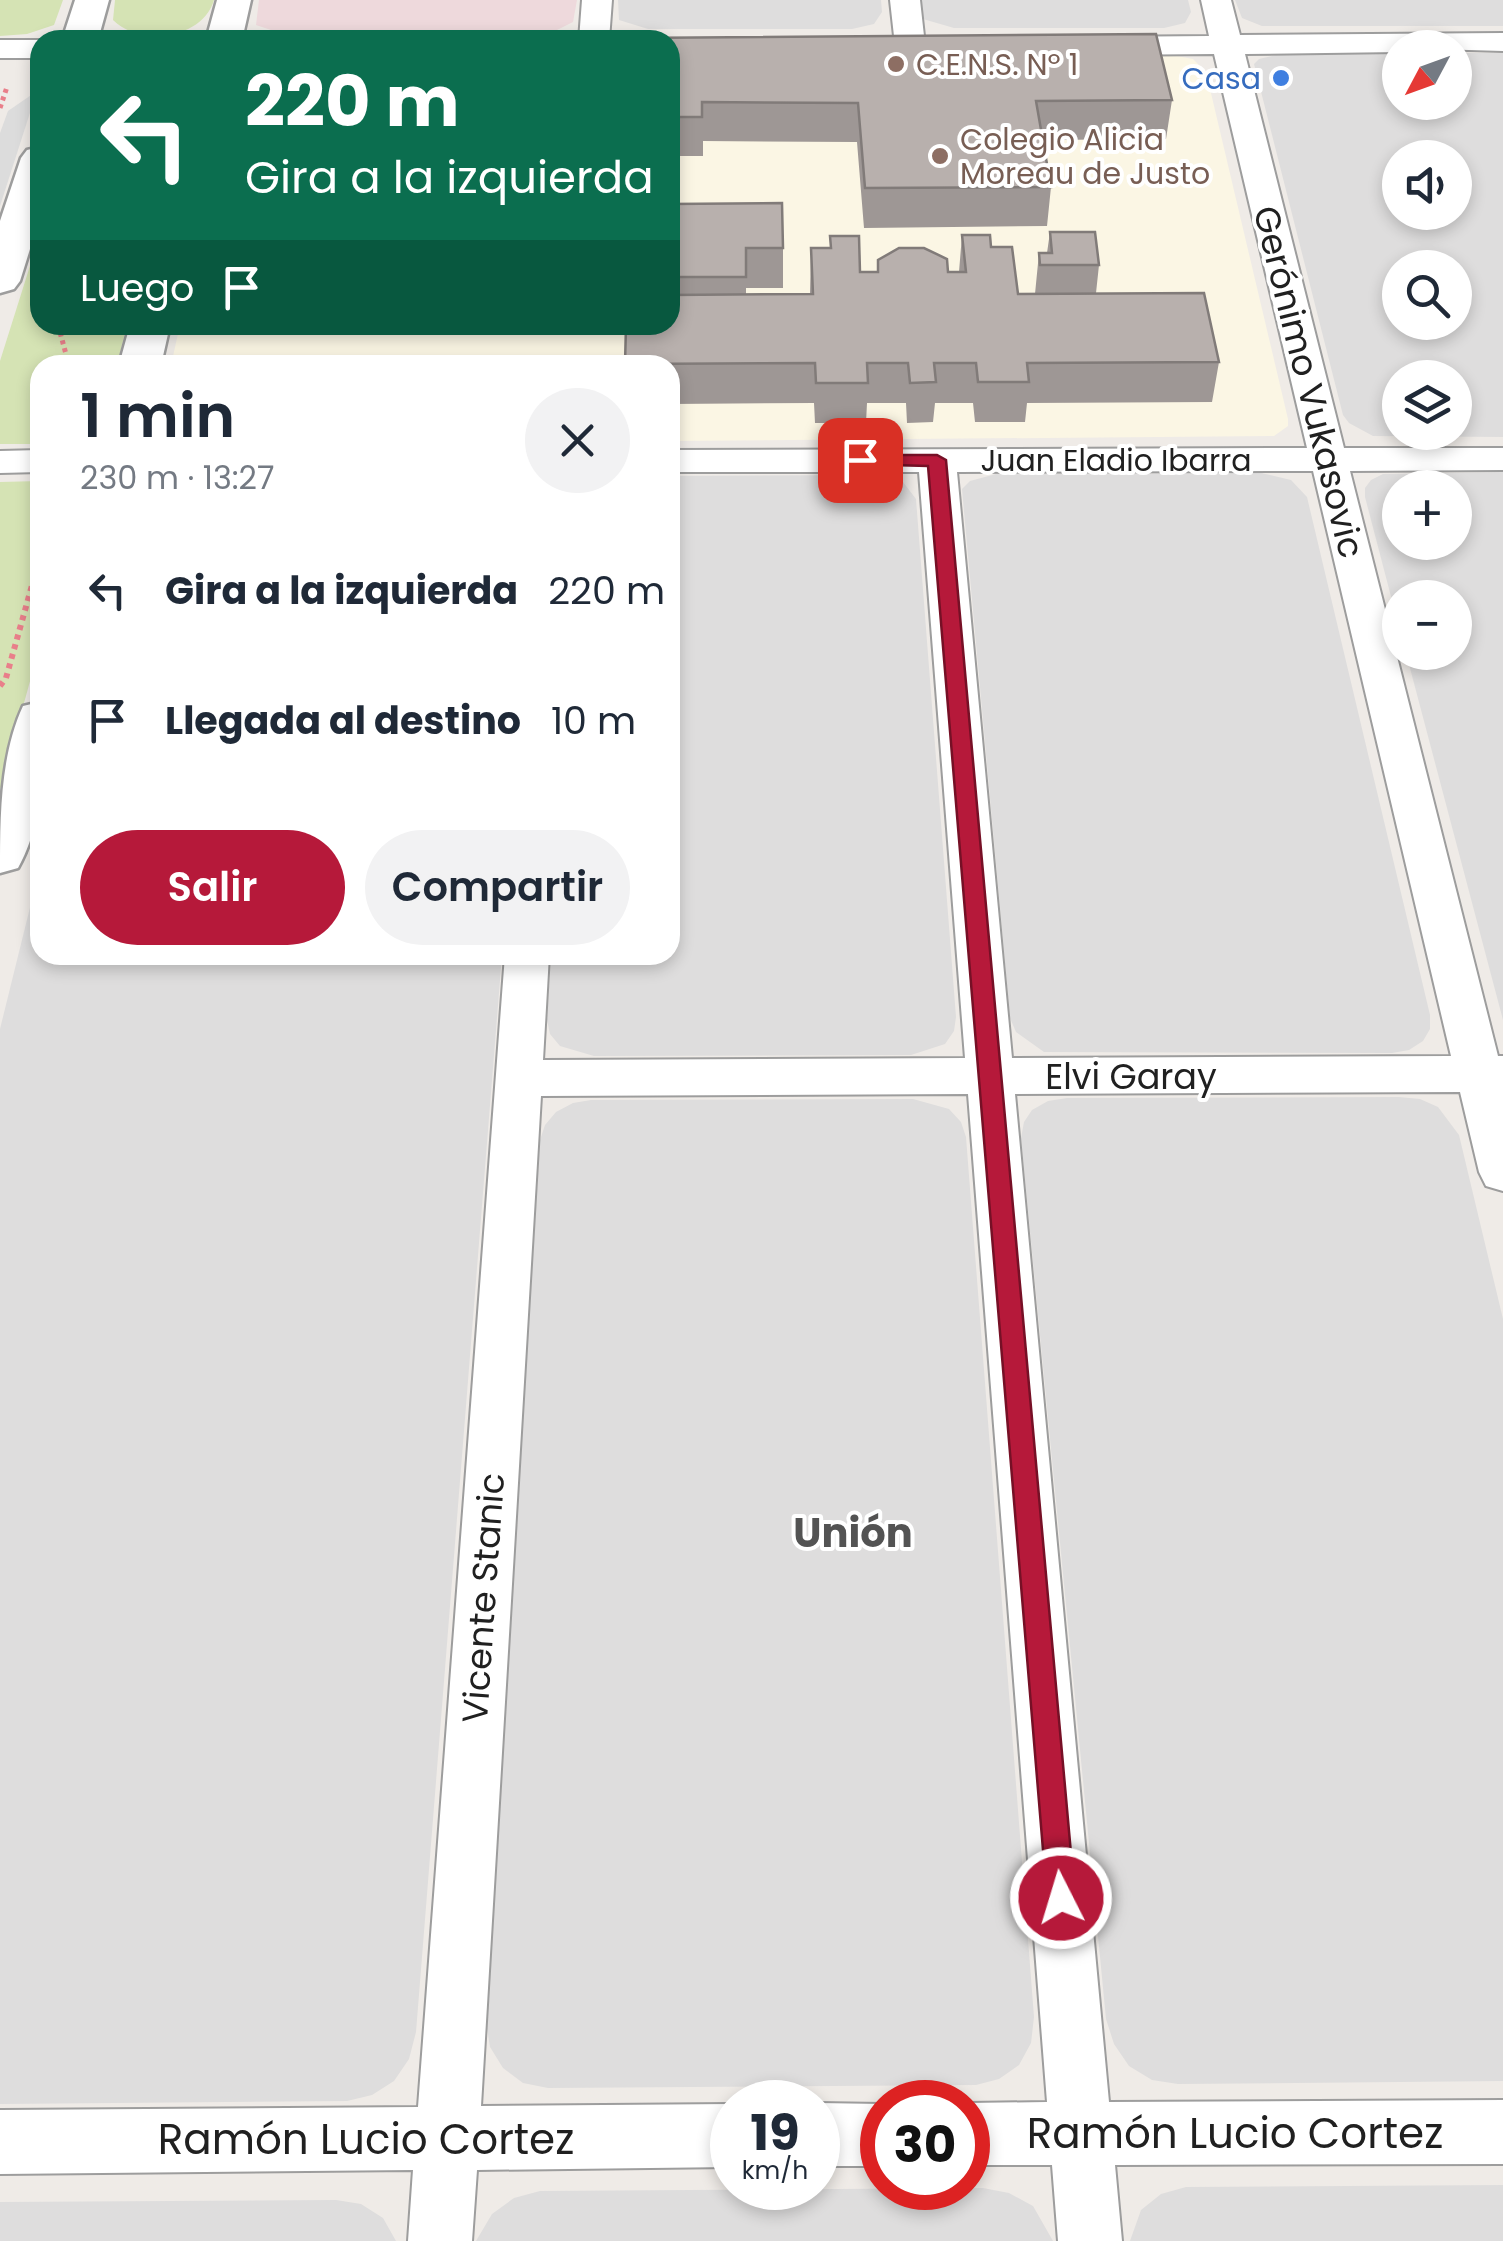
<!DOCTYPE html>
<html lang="es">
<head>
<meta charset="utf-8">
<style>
	body { margin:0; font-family:Poppins,sans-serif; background:#f2f2f3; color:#1f2937; height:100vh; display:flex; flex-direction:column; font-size:38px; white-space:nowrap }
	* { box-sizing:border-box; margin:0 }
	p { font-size:32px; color:#747a83 }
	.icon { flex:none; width:55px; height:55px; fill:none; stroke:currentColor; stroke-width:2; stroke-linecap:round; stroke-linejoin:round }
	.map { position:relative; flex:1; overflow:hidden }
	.details { position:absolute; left:30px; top:355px; width:650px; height:610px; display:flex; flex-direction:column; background:#fff; border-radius:30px; box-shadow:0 5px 15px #0003 }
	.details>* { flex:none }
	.hud { position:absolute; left:30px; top:30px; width:650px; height:305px; border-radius:30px; box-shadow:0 5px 15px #0003; background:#0b6e4f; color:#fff; overflow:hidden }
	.needle { width:65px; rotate:229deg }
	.controls { position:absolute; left:1382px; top:30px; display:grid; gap:20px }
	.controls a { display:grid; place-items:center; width:90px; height:90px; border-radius:50%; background:#fff; box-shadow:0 5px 15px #0003; font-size:50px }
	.speed { position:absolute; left:710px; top:2080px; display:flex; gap:20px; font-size:50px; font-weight:700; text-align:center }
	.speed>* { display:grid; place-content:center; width:130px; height:130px; border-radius:50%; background:#fff; box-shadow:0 5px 15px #0003; line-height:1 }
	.speed small { font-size:25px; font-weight:400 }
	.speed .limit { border:15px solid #d22; background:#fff; color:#111 }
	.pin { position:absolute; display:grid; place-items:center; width:85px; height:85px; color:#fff; margin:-42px; border-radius:20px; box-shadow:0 5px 15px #0006 }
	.me { position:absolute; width:110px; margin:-55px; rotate:355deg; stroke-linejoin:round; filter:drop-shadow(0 0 8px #0008) }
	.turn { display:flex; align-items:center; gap:35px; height:210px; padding:0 50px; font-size:45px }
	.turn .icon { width:130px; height:130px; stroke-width:2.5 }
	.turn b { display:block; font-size:70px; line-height:85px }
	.then { display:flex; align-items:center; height:95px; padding:0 50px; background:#0003; gap:20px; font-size:38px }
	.round { display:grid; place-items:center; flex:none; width:105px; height:105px; border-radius:52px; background:#f2f2f3 }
	.head { display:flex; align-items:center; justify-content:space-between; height:170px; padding:0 50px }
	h1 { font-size:60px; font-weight:600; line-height:75px }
	.action { display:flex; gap:20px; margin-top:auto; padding:20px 50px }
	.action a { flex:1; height:115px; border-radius:60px; background:#b6193a; color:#fff; font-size:40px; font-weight:600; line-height:115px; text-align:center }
	.action a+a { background:#f2f2f3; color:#1f2937 }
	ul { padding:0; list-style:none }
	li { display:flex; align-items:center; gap:30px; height:130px; padding:0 50px }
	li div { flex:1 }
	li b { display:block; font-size:38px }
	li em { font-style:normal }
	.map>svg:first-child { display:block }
</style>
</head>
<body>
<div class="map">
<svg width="1503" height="2241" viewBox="0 0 1503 2241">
	<rect width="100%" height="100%" fill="#efebe7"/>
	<!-- residential -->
	<path fill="#dedddd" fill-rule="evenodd" d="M618,0H881L882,12L874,24L852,29H648L619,20Z
		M918,0H1188L1191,12L1185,23L1164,28H954L923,19Z
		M1235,0H1503V26H1262L1242,18Z
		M1400,53V102H1455V53H1503V437L1373,436L1349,423L1343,415L1254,64L1259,59L1280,54ZM1400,158H1455V212H1400ZM1400,268H1455V322H1400ZM1400,378H1455V432H1400Z
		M1503,472V1020L1406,653L1455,652V598H1400V631L1365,497V488L1371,480L1383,474ZM1400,488H1455V542H1400Z
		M1261,473L1291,480L1307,497L1430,1015V1029L1423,1041L1409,1050L1392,1053L1044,1052L1016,1032L1010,1018L962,489L970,481L996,474Z
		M875,475L903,482L916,499L956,1017L954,1031L945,1044L911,1055L594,1056L560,1046L550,1034L547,1020L551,955H670V476Z
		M40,867V955H502L416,2032L409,2059L394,2081L372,2095L347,2101L0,2104V1029Z
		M1399,1097L1420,1099L1438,1107L1459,1135L1503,1319V2081L1178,2084L1152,2080L1129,2066L1114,2044L1106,2019L1021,1138L1024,1122L1032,1110L1048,1101L1067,1098Z
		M913,1099L949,1109L961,1122L966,1137L1034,2017L1031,2043L1019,2065L999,2079L976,2085L548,2088L523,2083L503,2068L490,2047L486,2022L540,1140L545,1125L556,1112L573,1103L591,1100Z
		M1503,2185V2241H1130L1141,2210L1161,2194L1186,2187Z
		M983,2188L1009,2193L1033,2206L1053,2241H476L492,2214L514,2198L540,2191Z
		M336,2200L361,2204L383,2218L396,2241H0V2202Z"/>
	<!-- commercial -->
	<path fill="#eed9dc" d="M259,0H577L573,22L555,31L283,34L256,25Z"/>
	<!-- education -->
	<path fill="#fbf6e4" d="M1166,54L1193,59L1206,72L1288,419V426L1274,436L670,441V365H171L180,325H670V55Z"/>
	<!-- grass -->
	<path fill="#d5e3b4" d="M0,0H63L54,25L27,34L0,36Z
		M115,0H214C203,39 140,47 113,20Z
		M40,234V325H127L117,365H40V444H0V361Z
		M40,481V645L0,790V482Z"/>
	<!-- parking -->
	<path fill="#dcdcdc" d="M37,91L0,206V133L8,111Z"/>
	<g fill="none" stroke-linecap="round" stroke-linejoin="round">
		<defs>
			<path id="minor" d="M582,0H612L609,40H579Z
				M890,0H920L925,45L921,52H899L895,45Z
				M1201,0H1231L1240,35L1503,33V51L1400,48V52L1245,54L1344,448H1503V470L1350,471L1498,1056H1503V1191L1486,1186L1479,1172L1460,1092L1015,1094L1109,2102L1503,2100V2164L1115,2165L1122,2241H1058L1052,2165H968V2103L1047,2102L968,1094L541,1096L481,2106L732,2104V2167L477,2170L472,2241H408L413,2170L0,2174V2110L418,2107L505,955H549L543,1060L965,1058L919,472H670V450L1307,448L1214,54L1097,55L1086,53L1082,46L1086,39L1097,37L1209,36ZM1313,471L1451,1056L1012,1058L957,472Z
				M0,40H41L40,58H0Z
				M40,450V472L0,473V451Z
				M818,2103L882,2104V2166H818Z"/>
			<path id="tertiary" d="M75,0H109L98,40H62Z
				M217,0H251L242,40H206Z
				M40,147V217L20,281L14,289L0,293V221L21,158L27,150Z
				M130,325H170L161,365H119Z
				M40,702C40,758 47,817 18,868L0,873C0,817 0,756 23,706Z"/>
		</defs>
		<!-- minor casing -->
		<use href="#minor" stroke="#9d9d9d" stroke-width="4"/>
		<!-- tertiary casing -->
		<use href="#tertiary" stroke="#9d9d9d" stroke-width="5"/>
		<!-- path-far1 -->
		<path stroke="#e97f8a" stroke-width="5" stroke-dasharray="4 4" stroke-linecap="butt" d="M0,108L7,87
			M58,325L69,365
			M38,566L40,558"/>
		<!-- path -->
		<path stroke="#e97f8a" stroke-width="6" stroke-dasharray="5 5" stroke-linecap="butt" d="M0,686L6,678L38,564"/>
		<!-- minor -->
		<use href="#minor" fill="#fff" fill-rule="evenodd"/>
		<!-- tertiary -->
		<use href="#tertiary" fill="#fff" fill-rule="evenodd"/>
	</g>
	<!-- wall -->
	<path fill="#9e9795" d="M670,40L1172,100L1166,139L1043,140L1051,187L1047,226L864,228L857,142L703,141V156H670Z
		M670,204L783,248V288H746V295L810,294L811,248H830V236L860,272H877L878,260L948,272H959L962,235L991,247L1018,294H1035L1039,253H1047L1050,232L1099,265L1096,293L1219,362L1212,402L1027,403L1025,422H975L973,403H935L933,422L907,423L906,403H867L866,423H815L814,403L670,404V365L625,364L670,325Z"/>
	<!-- building -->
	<path fill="#b8b0ad" stroke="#817b79" stroke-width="2.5" d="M1156,34L1172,100L1036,101L1051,187L865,188L858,103L702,102V117H670V40H629V38Z
		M782,203L783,248H746V277H670V204Z
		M1050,232H1095L1099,265H1040L1039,253H1052Z
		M962,235H990L991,247H1012L1018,294L1204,293L1219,362L1027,363L1029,382H978L976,363H934L936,382L910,383L908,363H867L868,383H816L815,363L625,364L626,325H670V295L813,294L811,248H831L830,236H859L860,272H878V260L899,248H924L947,259L948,272H966Z"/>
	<!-- route -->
	<path fill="#b6193a" stroke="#761026" stroke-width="2.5" d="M860,455H937L946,460L1075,1898L1071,1908L1061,1912L1051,1908L1047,1898L928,466L854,464L852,460Z"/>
	<!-- markers -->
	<g fill="#8d6e63" stroke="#fff" stroke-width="4">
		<circle cx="896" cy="64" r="10"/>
		<circle cx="940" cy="156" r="10"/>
	</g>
	<circle fill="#3f7fe0" stroke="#fff" stroke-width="4" cx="1281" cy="78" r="10"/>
	<g text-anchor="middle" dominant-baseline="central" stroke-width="8" stroke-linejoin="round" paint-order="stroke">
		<!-- far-education labels -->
		<g font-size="30" fill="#785e54" stroke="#fff" text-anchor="start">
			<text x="916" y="64">C.E.N.S. Nº 1</text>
			<text x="960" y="139">Colegio Alicia<tspan x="960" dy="34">Moreau de Justo</tspan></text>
		</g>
		<!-- far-shop labels -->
		<g font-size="30" fill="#366cbe" stroke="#fff" text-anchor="end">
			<text x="1261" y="78">Casa</text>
		</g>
		<!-- far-street labels -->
		<g font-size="30" fill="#202020" stroke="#fff">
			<text x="1116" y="460">Juan Eladio Ibarra</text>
		</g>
		<!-- street labels -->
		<g font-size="35" fill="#202020" stroke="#fff">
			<text transform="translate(1309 382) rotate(76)">Gerónimo Vukasovic</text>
			<text x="1131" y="1076">Elvi Garay</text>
			<text transform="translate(483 1598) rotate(-86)">Vicente Stanic</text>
		</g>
		<!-- quarter labels -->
		<g font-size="40" font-weight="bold" fill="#535353" stroke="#fff">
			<text x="853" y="1533">Unión</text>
		</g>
		<!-- near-street labels -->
		<g font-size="42" fill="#202020" stroke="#fff">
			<text x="1235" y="2133">Ramón Lucio Cortez</text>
			<text x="366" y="2139">Ramón Lucio Cortez</text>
		</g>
	</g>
</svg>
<div class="controls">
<a><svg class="needle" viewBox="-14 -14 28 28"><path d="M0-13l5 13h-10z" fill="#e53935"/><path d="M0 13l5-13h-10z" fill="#747a83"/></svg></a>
<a><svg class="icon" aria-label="sound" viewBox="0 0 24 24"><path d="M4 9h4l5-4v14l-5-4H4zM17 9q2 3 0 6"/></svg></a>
<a><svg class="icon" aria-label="search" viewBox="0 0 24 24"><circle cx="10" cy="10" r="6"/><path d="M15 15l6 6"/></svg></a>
<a><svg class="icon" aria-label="layers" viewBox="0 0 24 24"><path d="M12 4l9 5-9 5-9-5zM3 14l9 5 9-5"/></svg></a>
<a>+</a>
<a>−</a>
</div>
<div class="speed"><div>19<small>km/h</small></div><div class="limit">30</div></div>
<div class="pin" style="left:860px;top:460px;background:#d93025"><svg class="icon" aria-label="arrive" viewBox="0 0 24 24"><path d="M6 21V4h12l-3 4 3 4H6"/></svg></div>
<svg class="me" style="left:1061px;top:1898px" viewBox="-20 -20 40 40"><circle r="17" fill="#b6193a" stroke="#fff" stroke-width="3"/><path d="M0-11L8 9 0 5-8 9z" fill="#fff"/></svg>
<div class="hud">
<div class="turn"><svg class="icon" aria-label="left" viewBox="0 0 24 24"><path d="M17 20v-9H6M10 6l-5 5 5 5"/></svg><div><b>220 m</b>Gira a la izquierda</div></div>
<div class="then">Luego<svg class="icon" aria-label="arrive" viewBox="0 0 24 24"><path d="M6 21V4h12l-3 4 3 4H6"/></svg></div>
</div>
<section class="details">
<div class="head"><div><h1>1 min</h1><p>230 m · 13:27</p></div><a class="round"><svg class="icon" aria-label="close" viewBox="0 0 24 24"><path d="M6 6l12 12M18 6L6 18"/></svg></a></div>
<ul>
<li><svg class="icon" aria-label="left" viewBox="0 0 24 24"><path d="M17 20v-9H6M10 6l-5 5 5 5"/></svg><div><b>Gira a la izquierda</b></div><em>220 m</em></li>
<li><svg class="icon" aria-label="arrive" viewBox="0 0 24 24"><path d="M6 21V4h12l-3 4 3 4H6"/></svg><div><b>Llegada al destino</b></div><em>10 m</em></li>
</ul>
<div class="action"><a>Salir</a><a>Compartir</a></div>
</section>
</div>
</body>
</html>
